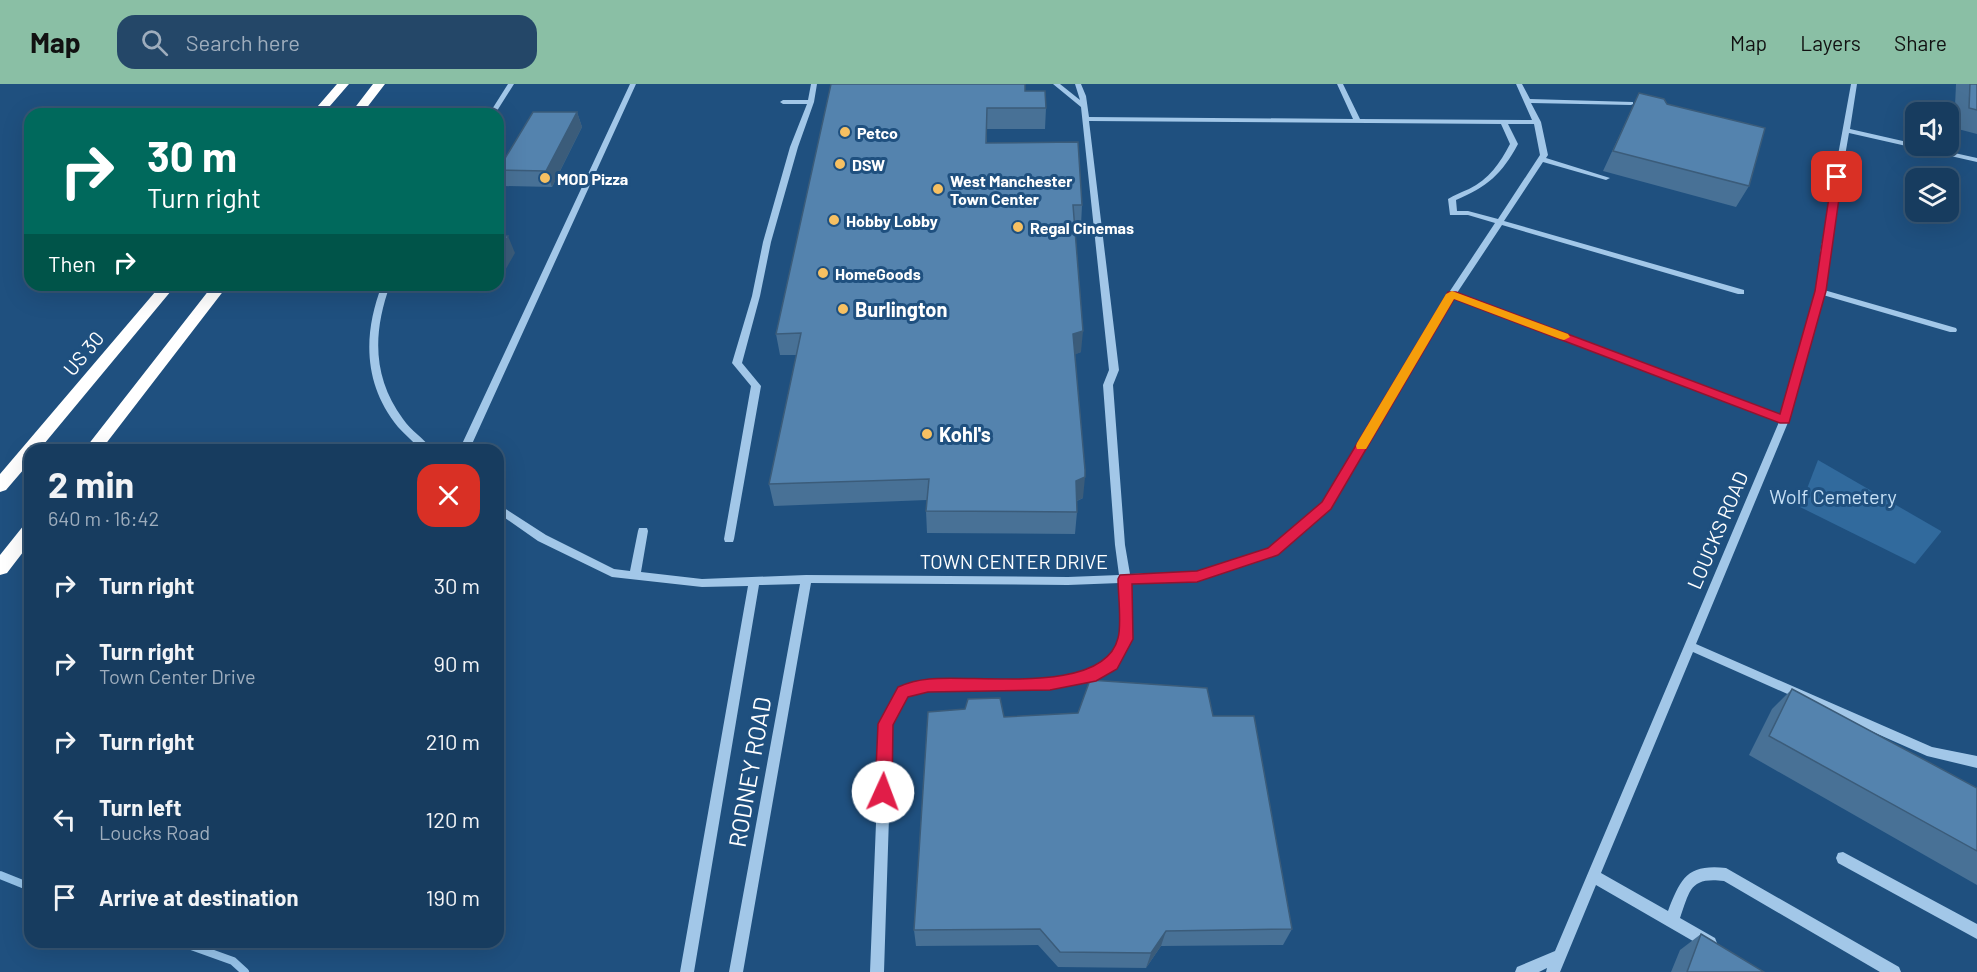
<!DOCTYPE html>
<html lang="en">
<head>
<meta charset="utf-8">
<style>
	body { margin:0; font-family:Barlow,sans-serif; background:#244768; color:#f1f3f6; height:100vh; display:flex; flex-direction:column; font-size:22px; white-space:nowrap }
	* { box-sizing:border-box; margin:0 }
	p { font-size:20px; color:#9eadbd }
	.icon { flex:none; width:33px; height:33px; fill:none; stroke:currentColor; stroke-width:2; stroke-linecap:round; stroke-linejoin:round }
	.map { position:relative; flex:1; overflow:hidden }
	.drawer { position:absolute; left:24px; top:360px; width:480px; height:504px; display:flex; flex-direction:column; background:#173c5f; border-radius:18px; box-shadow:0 6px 24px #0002,0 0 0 2px #365674 }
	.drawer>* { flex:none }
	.guide { position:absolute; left:24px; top:24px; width:480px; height:183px; border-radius:18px; box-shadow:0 6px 24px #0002,0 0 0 2px #365674; background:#00695c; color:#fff; overflow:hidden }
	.controls { position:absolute; left:1905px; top:18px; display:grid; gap:12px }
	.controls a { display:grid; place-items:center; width:54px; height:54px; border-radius:12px; background:#173c5f; box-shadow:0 6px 24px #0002,0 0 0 2px #365674; font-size:30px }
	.pin { position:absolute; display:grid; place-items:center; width:51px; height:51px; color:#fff; margin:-26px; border-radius:12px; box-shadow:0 3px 9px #0006 }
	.me { position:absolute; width:66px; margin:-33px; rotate:2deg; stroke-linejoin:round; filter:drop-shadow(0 0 4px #0008) }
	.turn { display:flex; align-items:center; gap:21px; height:126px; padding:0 24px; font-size:27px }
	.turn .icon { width:78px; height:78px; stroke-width:2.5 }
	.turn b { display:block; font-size:42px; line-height:51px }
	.then { display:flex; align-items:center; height:57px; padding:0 24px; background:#0003; gap:12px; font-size:22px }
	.round { display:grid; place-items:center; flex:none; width:63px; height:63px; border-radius:18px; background:#244768 }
	.summary { display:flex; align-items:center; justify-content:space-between; height:102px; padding:0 24px }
	h1 { font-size:36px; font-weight:700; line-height:45px }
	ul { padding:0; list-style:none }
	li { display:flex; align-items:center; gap:18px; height:78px; padding:0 24px }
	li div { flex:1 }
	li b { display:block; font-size:22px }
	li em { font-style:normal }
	header { display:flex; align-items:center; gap:36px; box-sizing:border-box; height:84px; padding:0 30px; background:#8abfa5; color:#111 }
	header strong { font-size:28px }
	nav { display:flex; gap:33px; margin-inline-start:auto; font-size:21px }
	.search { width:420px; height:54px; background:#244768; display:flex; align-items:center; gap:15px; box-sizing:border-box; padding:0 21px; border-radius:18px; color:#9eadbd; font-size:22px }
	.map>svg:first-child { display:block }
</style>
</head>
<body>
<header>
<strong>Map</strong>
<div class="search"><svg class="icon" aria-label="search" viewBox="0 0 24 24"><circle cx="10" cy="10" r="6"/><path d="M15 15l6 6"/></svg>Search here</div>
<nav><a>Map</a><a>Layers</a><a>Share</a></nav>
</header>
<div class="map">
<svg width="1977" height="888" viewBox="0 0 1977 888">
	<rect width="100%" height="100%" fill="#1f507f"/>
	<!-- green -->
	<path fill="#316a9d" d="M1818,376L1941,447V448L1915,480L1800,423Z"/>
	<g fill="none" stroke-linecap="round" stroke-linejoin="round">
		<!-- stream -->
		<path stroke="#96c3e9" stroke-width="8" d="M0,791L30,803
			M180,858L233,877L245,888"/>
		<!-- minor -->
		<path fill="#a2c7e8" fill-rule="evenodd" d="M508,0H514L495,30H489Z
			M630,0H636L472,360L467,363L464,362L462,360Z
			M811,0H817L814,18L798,63L771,158L760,212L742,279L761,302L734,455L733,458H725L724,455L751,302L732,279L752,212L763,158L790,63L807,20H783L780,18L783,16H808Z
			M1053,0H1060L1080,16L1075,0H1081L1086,12L1089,33L1353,35L1337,0H1343L1360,35L1532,36L1516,0H1522L1530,15L1633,18V20L1631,21L1531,19L1541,38L1548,71L1546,74L1610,94L1606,96L1543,78L1504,137L1744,206V210H1738L1502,141L1457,209L1781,331L1816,207L1821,164L1851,0H1857L1850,45L1916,60V62H1923L1977,74V78L1849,49L1829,164L1824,206L1956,244L1957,246L1956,248H1950L1823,211L1789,336L1696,560L1932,663L1977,672V684L1927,672L1693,568L1601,789L1668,827C1681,794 1687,780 1726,784L1899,883L1901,888H1880L1724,797C1690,793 1690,806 1680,834L1715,854L1717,859L1715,864L1710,866L1705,864L1596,801L1560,888H1546L1547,884L1539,888H1515L1517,883L1555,867L1779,338L1454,214L1331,425L1277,471L1197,496L1131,499L1132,555L1115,584L1094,596L1050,605L928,606L907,611L892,640L884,888H870L880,640L899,603L928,596L1050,595L1088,587L1107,578L1120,555V499L1068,501L811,499L743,888H729L800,500L759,501L694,888H680L748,502L702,503L612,493L538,457L498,429V420L546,451L614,485L630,487L638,447L639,444H647L648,447L641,488L702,495L806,491L1068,493L1119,491L1115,461L1103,301L1109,286L1081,23ZM1089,37L1501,40L1510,60C1500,79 1489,95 1469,105C1462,108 1454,111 1448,115L1450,131H1468L1495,139L1448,210L1323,419L1269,465L1197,488L1130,490L1125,461L1113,301L1119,286ZM1508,40H1534L1540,71L1498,135L1468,127H1457L1456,116C1487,103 1502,90 1518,60Z
			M382,201H390C373,248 372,293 403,335C411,347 424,354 432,366H421C414,358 405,351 398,343C363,300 363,250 382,201Z
			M1843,768L1977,840V855L1838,779L1836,774L1838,769Z"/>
		<!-- highway -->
		<path fill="#fff" fill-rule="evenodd" d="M337,0H349L323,30H311Z
			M373,0H385L362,30H350Z
			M161,201H176L39,366H30V378L6,406L0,408V390Z
			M213,201H228L101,366H84Z
			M30,439V459L7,489L0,491V471L24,441Z"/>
	</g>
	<!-- wall -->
	<path fill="#487196" d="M1956,0H1977V50L1954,44Z
		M1025,7L1046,24L1045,45H987V59L1082,121L1081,142H1074L1081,268L1075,270L1083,414L1077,417V428L1075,450L927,449L926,427L927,416L774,422L769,400L797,271H780L776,250L829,10Z
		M1639,9L1667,20L1749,102L1736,123L1603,87Z
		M577,28L582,43L552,103L504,102L498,86Z
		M1792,605L1977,704V801L1749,671L1772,625Z
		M1213,632L1292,845L1283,861L1161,862L1146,884L1058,883L1038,861L916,862L914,846L1004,633Z
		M1701,850L1764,888H1671L1680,866Z"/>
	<!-- shaded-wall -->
	<path fill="#3b5c7a" d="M577,28L582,43L552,103L546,87Z
		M508,152L515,169L499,197L498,194V171Z
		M1083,247L1081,268L1072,272L1073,250Z
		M1085,393L1083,414L1074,418L1076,397Z
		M1166,847L1161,862L1146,884L1151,869Z"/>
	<!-- building -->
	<path fill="#5483ae" stroke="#3b5c7a" stroke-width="1.5" d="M831,0H1025V7H1045L1046,24H987L986,59L1078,58L1082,121H1073L1083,247L1073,250L1085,386V393L1076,397L1077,428L926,427L929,395L769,400L801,249L776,250Z
		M1970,0H1977V26L1969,24Z
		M1639,9L1664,15L1667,20L1765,44L1749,102L1613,67Z
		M533,28H577L546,87L498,86Z
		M498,152H508L498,171Z
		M1090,596L1207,604L1213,632H1254L1292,845L1166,847L1151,869L1060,868L1040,845L914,846L928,628L965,625L968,615L1000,614L1004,633L1078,629Z
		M1792,605L1977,704V767L1769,652Z
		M1701,850L1764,888H1687Z"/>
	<!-- route -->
	<path fill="#e11d48" stroke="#92132f" stroke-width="1.5" d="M1837,90L1842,93L1826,207L1789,339H1780L1454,215L1331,425L1278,471L1197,498L1132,500L1133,555L1117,585L1096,597L1050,606L928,608L908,613L893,641L892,708L889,713L883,715L877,713L875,708L878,640L898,603C907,599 919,596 929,595C974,590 1104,612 1118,554C1122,541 1118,510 1118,495L1120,491L1197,487L1268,464L1322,418L1448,208H1456L1780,330L1815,207L1832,93Z"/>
	<!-- slow -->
	<path fill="#f59e0b" d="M1452,207L1568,250L1570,253L1564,256L1560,255L1454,215L1366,365H1357L1356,362L1357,359L1446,210Z"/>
	<!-- markers -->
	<g fill="#f6c062" stroke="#1f507f" stroke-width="2">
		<circle cx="845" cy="48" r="6"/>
		<circle cx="840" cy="80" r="6"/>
		<circle cx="545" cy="94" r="6"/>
		<circle cx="938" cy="105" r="6"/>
		<circle cx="834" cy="136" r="6"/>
		<circle cx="1018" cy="143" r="6"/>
		<circle cx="823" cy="189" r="6"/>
		<circle cx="843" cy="225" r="6"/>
		<circle cx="927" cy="350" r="6"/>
	</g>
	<g text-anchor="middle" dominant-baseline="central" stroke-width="6" stroke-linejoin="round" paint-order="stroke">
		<!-- far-poi labels -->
		<g font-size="16" font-weight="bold" fill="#fff" stroke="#1f507f" text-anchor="start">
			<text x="857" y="48">Petco</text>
			<text x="852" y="80">DSW</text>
			<text x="557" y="94">MOD Pizza</text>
			<text x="950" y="96">West Manchester<tspan x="950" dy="18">Town Center</tspan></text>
			<text x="846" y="136">Hobby Lobby</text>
			<text x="1030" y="143">Regal Cinemas</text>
			<text x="835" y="189">HomeGoods</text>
		</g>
		<!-- poi labels -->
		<g font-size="20" font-weight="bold" fill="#fff" stroke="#1f507f" text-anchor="start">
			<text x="855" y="225">Burlington</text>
			<text x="939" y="350">Kohl's</text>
		</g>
		<!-- street labels -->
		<g font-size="20" fill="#fff" stroke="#1f507f">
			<text transform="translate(83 269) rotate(-50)">US 30</text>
			<text transform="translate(1717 446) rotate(-67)">LOUCKS ROAD</text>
			<text x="1014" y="477">TOWN CENTER DRIVE</text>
		</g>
		<!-- park labels -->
		<g font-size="20" fill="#c6e0f6" stroke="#1f507f">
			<text x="1833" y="412">Wolf Cemetery</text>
		</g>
		<!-- near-street labels -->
		<g font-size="24" fill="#fff" stroke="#1f507f">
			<text transform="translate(749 688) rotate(-80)">RODNEY ROAD</text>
		</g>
	</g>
</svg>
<div class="controls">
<a><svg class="icon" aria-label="sound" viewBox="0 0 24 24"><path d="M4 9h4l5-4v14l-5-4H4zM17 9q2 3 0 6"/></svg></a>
<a><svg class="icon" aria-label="layers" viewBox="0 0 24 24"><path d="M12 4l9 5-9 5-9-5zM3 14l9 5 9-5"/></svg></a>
</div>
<div class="pin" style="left:1837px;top:93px;background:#d93025"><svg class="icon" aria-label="arrive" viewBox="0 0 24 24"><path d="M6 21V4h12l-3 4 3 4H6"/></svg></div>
<svg class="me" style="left:883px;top:708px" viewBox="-20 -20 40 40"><circle r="19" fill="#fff"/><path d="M0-13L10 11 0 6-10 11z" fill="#e11d48"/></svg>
<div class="guide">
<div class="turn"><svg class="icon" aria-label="right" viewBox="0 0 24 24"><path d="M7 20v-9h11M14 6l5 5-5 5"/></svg><div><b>30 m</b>Turn right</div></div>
<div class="then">Then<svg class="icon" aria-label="right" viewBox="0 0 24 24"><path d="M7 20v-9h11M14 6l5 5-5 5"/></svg></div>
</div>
<section class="drawer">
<div class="summary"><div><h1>2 min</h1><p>640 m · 16:42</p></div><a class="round" style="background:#d93025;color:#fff"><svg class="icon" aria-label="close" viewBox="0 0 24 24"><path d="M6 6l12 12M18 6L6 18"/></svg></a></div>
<ul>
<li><svg class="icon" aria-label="right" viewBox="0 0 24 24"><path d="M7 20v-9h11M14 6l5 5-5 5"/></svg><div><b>Turn right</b></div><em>30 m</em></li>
<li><svg class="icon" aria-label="right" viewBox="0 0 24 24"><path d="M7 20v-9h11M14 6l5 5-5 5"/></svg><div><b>Turn right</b><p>Town Center Drive</p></div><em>90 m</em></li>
<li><svg class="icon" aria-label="right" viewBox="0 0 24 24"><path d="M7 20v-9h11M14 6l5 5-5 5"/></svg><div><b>Turn right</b></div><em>210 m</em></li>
<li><svg class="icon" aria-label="left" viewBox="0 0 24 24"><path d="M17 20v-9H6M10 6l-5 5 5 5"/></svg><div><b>Turn left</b><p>Loucks Road</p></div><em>120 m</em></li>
<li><svg class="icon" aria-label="arrive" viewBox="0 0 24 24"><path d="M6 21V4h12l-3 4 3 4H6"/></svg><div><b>Arrive at destination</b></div><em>190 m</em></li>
</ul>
</section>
</div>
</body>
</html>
